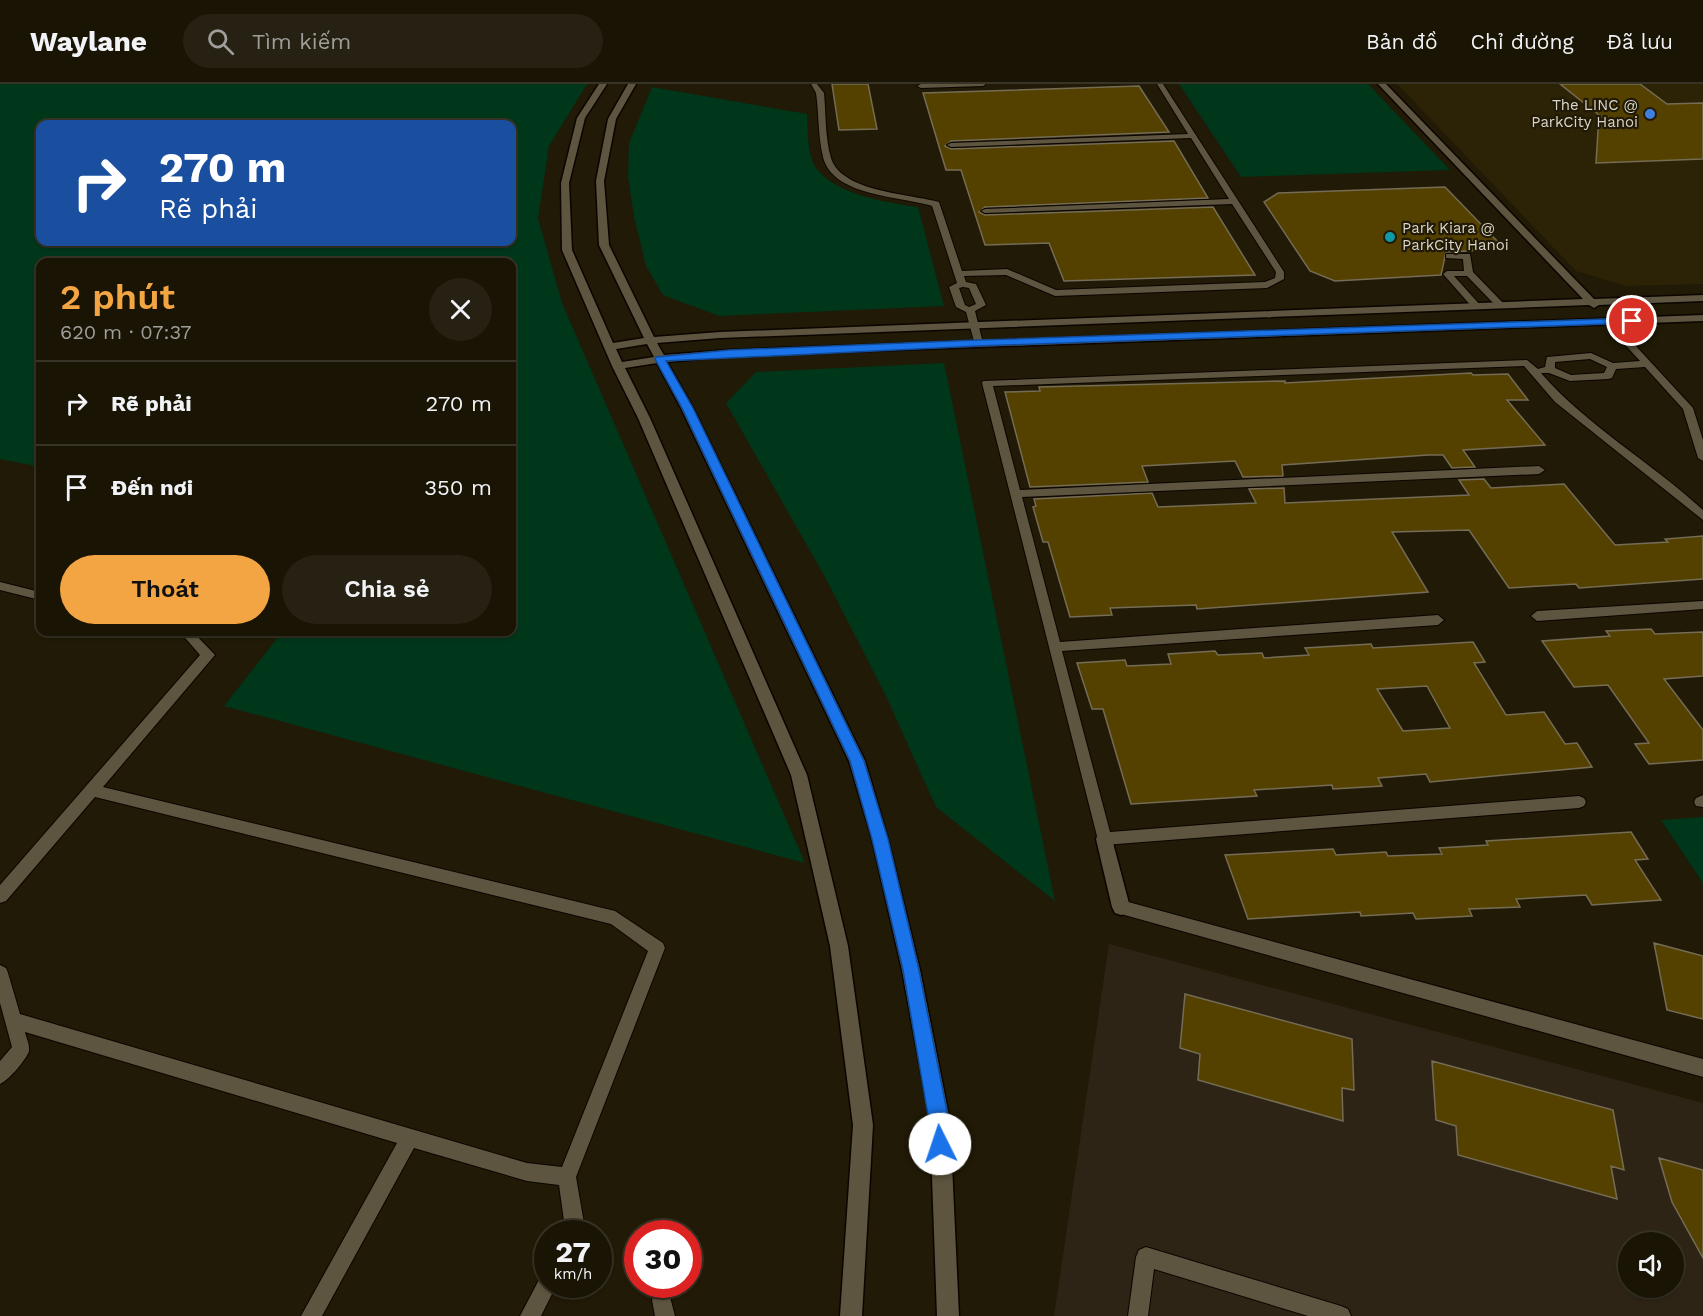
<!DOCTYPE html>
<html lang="vi">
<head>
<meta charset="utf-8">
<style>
	body { margin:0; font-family:"Work Sans",sans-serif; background:#262113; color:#f1f3f6; height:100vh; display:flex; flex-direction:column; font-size:22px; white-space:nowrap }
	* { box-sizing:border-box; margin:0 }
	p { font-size:20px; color:#9f9e9a }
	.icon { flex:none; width:33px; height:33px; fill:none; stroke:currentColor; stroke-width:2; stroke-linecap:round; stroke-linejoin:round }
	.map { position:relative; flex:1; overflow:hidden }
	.panel { position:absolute; left:36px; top:174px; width:480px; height:378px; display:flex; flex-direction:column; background:#191404; border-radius:12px; box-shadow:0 2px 4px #0004,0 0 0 2px #373326 }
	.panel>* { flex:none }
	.banner { position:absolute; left:36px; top:36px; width:480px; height:126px; border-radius:12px; box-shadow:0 2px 4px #0004,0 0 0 2px #373326; background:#1a4fa0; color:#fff; overflow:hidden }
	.controls { position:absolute; left:1618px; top:1148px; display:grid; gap:12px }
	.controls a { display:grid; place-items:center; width:66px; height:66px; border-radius:50%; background:#191404; box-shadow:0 2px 4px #0004,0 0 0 2px #373326; font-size:30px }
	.speed { position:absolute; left:534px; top:1136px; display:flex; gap:12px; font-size:30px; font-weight:700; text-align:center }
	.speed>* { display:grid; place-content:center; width:78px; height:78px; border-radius:50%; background:#191404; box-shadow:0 2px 4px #0004,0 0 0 2px #373326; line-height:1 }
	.speed small { font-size:15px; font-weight:400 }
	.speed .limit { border:9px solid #d22; background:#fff; color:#111 }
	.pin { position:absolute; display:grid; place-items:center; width:51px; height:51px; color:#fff; margin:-26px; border:3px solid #fff; border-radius:50%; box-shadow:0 2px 6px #0007 }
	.me { position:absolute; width:66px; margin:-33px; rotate:356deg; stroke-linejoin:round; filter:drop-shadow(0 0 4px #0008) }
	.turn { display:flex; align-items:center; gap:21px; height:126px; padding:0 24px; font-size:27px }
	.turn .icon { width:78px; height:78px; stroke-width:2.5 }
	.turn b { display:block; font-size:42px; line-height:51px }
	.round { display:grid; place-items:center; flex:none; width:63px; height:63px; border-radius:32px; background:#262113 }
	.headline { display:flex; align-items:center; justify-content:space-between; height:102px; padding:0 24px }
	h1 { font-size:36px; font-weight:600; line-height:45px; color:#f3a443 }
	.cta { display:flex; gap:12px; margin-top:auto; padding:12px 24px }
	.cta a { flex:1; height:69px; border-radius:36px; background:#f3a443; color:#111; font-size:24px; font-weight:600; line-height:69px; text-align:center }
	.cta a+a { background:#262113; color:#f1f3f6 }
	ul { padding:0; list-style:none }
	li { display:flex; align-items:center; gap:18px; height:84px; padding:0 24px; border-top:2px solid #373326 }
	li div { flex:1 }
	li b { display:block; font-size:22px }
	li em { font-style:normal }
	header { display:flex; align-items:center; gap:36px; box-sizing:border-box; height:84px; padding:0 30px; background:#191404; border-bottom:2px solid #373326 }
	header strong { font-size:28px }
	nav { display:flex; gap:33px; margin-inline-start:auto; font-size:21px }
	.search { width:420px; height:54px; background:#262113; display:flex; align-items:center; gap:15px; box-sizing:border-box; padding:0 21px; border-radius:33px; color:#9f9e9a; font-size:22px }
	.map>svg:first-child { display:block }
</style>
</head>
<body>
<header>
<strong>Waylane</strong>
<div class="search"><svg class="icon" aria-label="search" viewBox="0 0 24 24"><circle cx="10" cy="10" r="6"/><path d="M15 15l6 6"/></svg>Tìm kiếm</div>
<nav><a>Bản đồ</a><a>Chỉ đường</a><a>Đã lưu</a></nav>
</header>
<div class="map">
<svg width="1703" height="1232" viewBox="0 0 1703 1232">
	<rect width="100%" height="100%" fill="#211a06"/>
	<!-- built -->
	<path fill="#2c2206" d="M1397,0H1703V200L1626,202L1576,187Z"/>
	<!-- education -->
	<path fill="#2e2416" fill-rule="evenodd" d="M1109,860L1703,1019V1232H1054ZM1629,1158H1674V1203H1629Z"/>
	<!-- green -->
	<path fill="#00361a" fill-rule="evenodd" d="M0,0H587L549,62L538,134L562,219L805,779L224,622L282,548H512V178H40V383L0,375ZM40,40H512V158H40Z
		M1179,0H1368L1450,86L1241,93Z
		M652,3L807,30C808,44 807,62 812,76C824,109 888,119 918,123L944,222L719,232L663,211L646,182L634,133L628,92L629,59Z
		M944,279L1055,817L936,723L886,612L825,493L726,319L756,288Z
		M1703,733V799L1661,736Z"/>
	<!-- building -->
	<path fill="#544100" stroke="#746c55" stroke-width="1.5" fill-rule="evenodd" d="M832,0H868L877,45L839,46Z
		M1560,0H1640L1667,20L1703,19V75L1596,79L1599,31Z
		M1139,2L1169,48L951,57L945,62L951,65L1174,57L1208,114L985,123L979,128L985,131L1213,123L1255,191L1064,197L1049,159L985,161L961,86H946L923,9Z
		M1445,103L1505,165L1446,168L1441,191L1335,197L1310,187L1264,118L1278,109Z
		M1471,289L1473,291L1508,290L1528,316H1507L1545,361L1463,366L1475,383L1452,384L1443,371H1428L1282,381L1283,392L1243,393L1235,377L1197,379L1142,382L1148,398L1030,403L1005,308L1040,307L1039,303L1285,297V299Z
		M1484,395L1491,404L1564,400L1615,461L1668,458L1665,455L1703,452V495L1579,504L1576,500L1509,504L1469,446L1392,448L1428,508L1197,525L1196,521L1110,524L1112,531L1070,533L1048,458H1043L1033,423L1036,422L1034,415L1152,409L1158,423L1256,419L1249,405L1284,404L1285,419L1469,411L1459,396Z
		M1651,545L1655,550L1703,548V592L1664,595L1703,646V676L1649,680L1635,660L1649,659L1608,601L1574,603L1542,557L1610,552L1606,547Z
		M1473,558L1485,578L1474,579L1506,631L1544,628L1565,660L1577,659L1592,683L1430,698L1426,690L1378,694L1382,702L1333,705L1332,701L1254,706L1257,712L1131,720L1103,625H1092L1077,579L1125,576L1127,582L1171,580L1168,570L1215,567L1218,571L1262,569L1264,574L1309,571L1305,564L1371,560L1373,564ZM1427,602L1450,644L1403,647L1377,605Z
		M1631,748L1648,775L1635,776L1661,816L1592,821L1586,811L1516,815L1520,823L1469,825L1472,832L1416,835L1413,829L1361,832L1360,828L1248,835L1225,771L1333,765L1336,771L1386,768L1388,772L1442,770L1439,764L1488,761L1486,757Z
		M1654,859L1703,872V935L1667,926Z
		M1185,910L1352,955L1354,1006L1342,1004L1343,1037L1198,996L1200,970L1180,964Z
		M1432,977L1613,1026L1624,1086L1611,1082L1617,1115L1458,1071L1456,1042L1436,1036Z
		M1659,1074L1703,1086V1174L1672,1118Z"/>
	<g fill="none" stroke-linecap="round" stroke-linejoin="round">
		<defs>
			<path id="lane" d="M811,0H817L824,9C826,30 825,53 831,74C841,108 911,110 939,118L962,187L1007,185L1056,206L1265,198L1275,194L1276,188L1232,120L985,129L981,127L985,125L1229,115L1191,54L951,63L947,61L951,59L1188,50L1157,0H1163L1284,188V195L1267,204L1055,212L1006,191L964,192L966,198L976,200L986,221L975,227L983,259L975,261L966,228L956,223L949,203L957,199L932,122C901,112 833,113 823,73C818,53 819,30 816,9ZM963,203L969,204L976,220L969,223L965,221L959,204Z
				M986,0L983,2L921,4L917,2L921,0Z
				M1446,170H1470L1473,188L1503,219V223H1497L1467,192H1454L1481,222L1473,224L1443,190L1447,187H1464L1463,175L1446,174Z
				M1608,234L1611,235L1693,324L1703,356V377L1698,374L1683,325L1645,283L1616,285L1612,294L1608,295L1570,297L1549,289H1541C1587,342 1651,378 1703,426V436L1555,318L1524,282L993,302L1020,406L1539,382L1545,386L1539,390L1022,413L1060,558L1438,531L1444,536L1438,541L1062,567L1110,748L1579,712L1584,714L1586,718L1584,722L1579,724L1104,761L1099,760L982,299L983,297L1527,276L1538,285L1545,283L1547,273L1591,269L1613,279L1640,277L1605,239V235ZM1590,275L1607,283L1604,289L1571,291L1555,284V278Z
				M0,498L40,508V516L0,506Z
				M1703,517V525L1537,537L1531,532L1537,527Z
				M180,548H193L215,571L103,703L615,827L663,859L665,864L576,1093L585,1145L583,1149H563L565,1144L559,1101L527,1097L414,1064L322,1232H301L397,1059L25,948C26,953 30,961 29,967C27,975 8,997 0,1000V977L12,963L0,919V881L6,884L8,889L20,930L527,1079L562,1083L648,867L611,840L95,713L6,817L0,819V801L200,571Z
				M1703,711V723L1696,722L1694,718L1696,714Z
				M1121,816L1703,975V993L1121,830L1115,828L1113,823L1115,818Z
				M1146,1163L1341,1222L1348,1225L1351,1232H1308L1154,1185L1148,1232H1128L1136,1173L1139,1166Z
				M548,1189V1200H557L541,1232H520L541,1192Z
				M662,1206L669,1209L675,1232H655L652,1216L655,1209Z"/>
			<path id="street" d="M599,0H607L585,34L569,99L572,166L613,259L644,254L599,161L596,97L608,35L628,0H636L616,35L604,97L609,161L654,253L720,248L1583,215L1378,0H1386L1594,215L1703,211V217L1599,221L1594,224L1589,221L720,254L657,259L664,271L729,266L1703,231V237L729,272L667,278L693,324L865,677L888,755L920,886L950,1037L959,1232H937L930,1037L902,886L872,755L849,677L681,324L657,279L625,284L650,334L807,691L848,862L873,1041L862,1232H840L853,1041L830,862L791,691L638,334L612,282L562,166L561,99L577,34ZM647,260L654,273L622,278L616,265Z
				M1104,748L1110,750L1112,755L1130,823L1127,829L1121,831L1115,829L1112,823L1096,755L1098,750Z"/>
		</defs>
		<!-- lane casing -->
		<use href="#lane" stroke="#0b0500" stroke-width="2"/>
		<!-- street casing -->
		<use href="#street" stroke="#0b0500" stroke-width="3"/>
		<!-- lane -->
		<use href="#lane" fill="#5d553f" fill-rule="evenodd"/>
		<!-- street -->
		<use href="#street" fill="#5d553f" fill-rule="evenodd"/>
	</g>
	<!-- route -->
	<path fill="#1a73e8" stroke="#114b97" stroke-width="1.5" d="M1632,234L1637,237L1636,239L978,262L666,277L693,324L864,677L888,755L919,886L949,1037L950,1060L947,1066L940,1069L934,1066L903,886L872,755L850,677L682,324L655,275L656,273L729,266L978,256Z"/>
	<!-- markers -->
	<circle fill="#3f7fe0" stroke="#211a06" stroke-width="2" cx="1650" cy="30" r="6"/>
	<circle fill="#0f9aa8" stroke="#211a06" stroke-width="2" cx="1390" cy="153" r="6"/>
	<g text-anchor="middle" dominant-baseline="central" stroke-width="4.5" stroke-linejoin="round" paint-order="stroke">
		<!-- far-poi labels -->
		<g font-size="15" fill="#d9d5c8" stroke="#211a06" text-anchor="end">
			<text x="1638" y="21">The LINC @<tspan x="1638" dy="17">ParkCity Hanoi</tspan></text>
			<text x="1402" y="144" text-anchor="start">Park Kiara @<tspan x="1402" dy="17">ParkCity Hanoi</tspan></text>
		</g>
	</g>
</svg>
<div class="controls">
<a><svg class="icon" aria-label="sound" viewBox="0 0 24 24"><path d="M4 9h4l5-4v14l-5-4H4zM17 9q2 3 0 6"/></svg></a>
</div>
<div class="speed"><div>27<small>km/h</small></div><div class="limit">30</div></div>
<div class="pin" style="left:1632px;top:237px;background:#d93025"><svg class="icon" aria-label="arrive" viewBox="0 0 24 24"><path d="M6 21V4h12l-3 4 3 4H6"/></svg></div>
<svg class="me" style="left:940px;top:1060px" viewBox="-20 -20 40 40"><circle r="19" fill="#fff"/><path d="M0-13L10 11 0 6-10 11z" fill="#1a73e8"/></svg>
<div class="banner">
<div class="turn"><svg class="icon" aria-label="right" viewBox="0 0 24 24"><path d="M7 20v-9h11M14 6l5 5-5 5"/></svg><div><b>270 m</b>Rẽ phải</div></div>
</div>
<section class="panel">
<div class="headline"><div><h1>2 phút</h1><p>620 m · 07:37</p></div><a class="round"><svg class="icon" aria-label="close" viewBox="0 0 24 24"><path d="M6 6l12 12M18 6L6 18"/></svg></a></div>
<ul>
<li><svg class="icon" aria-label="right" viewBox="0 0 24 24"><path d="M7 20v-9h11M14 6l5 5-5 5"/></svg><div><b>Rẽ phải</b></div><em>270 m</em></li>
<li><svg class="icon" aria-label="arrive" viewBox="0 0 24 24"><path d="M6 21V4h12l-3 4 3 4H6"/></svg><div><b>Đến nơi</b></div><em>350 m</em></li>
</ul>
<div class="cta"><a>Thoát</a><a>Chia sẻ</a></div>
</section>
</div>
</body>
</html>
